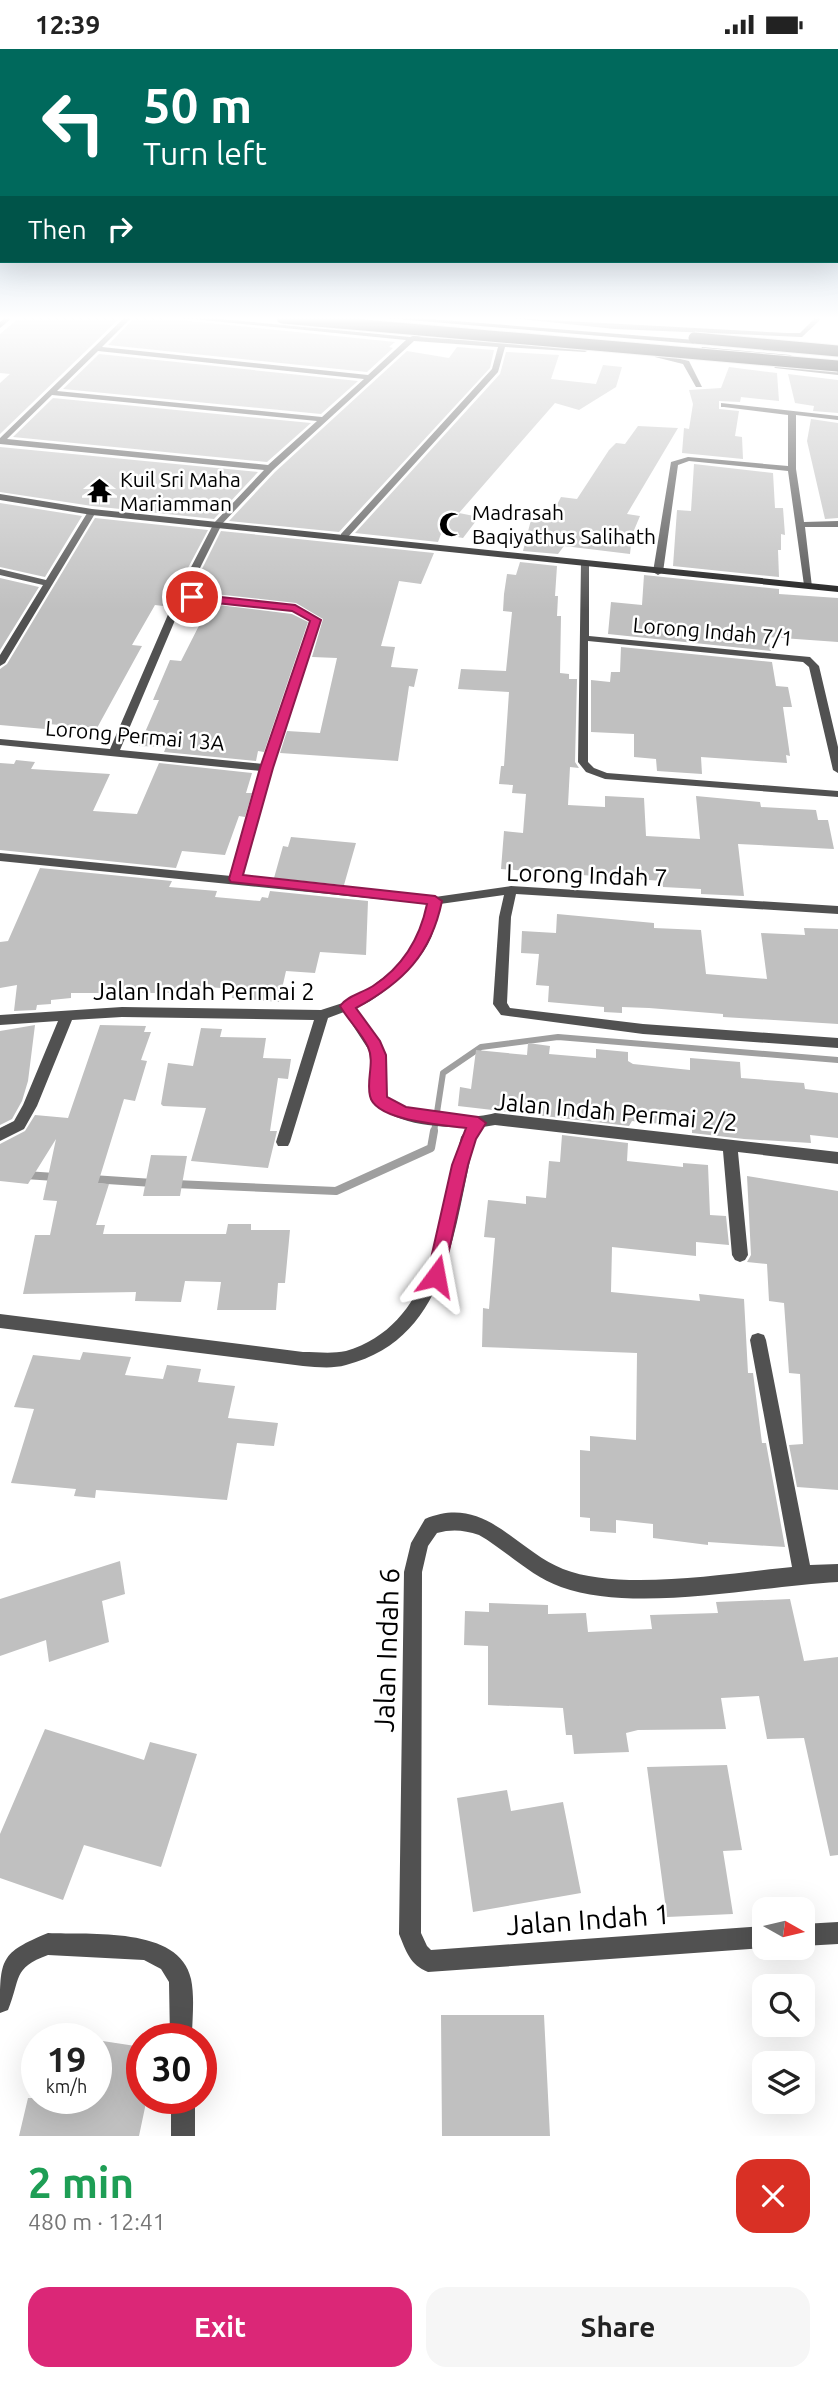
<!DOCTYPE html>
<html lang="en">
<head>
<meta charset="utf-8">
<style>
	body { margin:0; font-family:Ubuntu,sans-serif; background:#f6f6f6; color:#222; height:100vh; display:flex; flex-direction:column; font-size:26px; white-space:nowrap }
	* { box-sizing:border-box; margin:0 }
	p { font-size:23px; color:#767676 }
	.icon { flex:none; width:38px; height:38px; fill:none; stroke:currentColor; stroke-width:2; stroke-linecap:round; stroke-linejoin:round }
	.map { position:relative; height:2087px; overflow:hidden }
	.drawer { display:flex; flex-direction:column; background:#fff; flex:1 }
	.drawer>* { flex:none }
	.banner { position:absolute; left:0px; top:0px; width:838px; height:214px; box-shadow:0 7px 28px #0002; background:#00695c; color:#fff; overflow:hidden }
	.needle { width:46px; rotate:98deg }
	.fabs { position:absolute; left:752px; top:1848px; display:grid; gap:14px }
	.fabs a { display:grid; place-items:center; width:63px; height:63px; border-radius:14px; background:#fff; box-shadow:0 7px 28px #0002; font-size:35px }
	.speed { position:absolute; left:21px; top:1974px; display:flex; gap:14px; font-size:35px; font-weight:700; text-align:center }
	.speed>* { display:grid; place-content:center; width:91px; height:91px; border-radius:50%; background:#fff; box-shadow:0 7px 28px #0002; line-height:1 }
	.speed small { font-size:18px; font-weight:400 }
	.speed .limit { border:10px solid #d22; background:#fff; color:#111 }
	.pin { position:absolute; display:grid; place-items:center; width:60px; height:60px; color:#fff; margin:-30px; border:4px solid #fff; border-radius:50%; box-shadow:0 2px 7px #0007 }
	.me { position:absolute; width:77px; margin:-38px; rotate:13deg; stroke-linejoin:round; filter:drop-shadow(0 0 5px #0008) }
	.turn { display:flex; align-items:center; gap:24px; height:147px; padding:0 28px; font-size:32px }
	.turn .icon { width:91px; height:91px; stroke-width:2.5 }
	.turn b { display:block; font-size:49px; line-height:60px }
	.then { display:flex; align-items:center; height:66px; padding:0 28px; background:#0003; gap:14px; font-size:26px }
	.round { display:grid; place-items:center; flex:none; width:74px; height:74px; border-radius:21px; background:#f6f6f6 }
	.overview { display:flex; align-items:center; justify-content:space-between; height:119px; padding:0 28px }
	h1 { font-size:42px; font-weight:600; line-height:52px; color:#1e9e55 }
	.action { display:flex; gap:14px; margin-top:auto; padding:14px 28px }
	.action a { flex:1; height:80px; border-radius:21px; background:#db2777; color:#fff; font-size:28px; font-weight:600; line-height:80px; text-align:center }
	.action a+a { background:#f6f6f6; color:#222 }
	.status { display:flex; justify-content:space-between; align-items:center; height:49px; padding:0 35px; background:#fff; direction:ltr }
	.status svg { height:19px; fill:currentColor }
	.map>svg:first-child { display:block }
</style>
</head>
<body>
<div class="status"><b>12:39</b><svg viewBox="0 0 49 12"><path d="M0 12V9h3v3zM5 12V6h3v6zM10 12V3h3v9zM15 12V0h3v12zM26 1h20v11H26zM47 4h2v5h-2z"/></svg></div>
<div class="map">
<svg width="838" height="2087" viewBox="0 0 838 2087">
	<rect width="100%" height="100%" fill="#fff"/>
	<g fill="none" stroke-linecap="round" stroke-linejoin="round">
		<!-- stream-far1 -->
		<path stroke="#9f9f9f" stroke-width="6" d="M434,1083L443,1024L481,998L558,988L838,1011"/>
		<!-- stream -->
		<path stroke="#9f9f9f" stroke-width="8" d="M25,1126L55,1128
			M92,1130L153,1134
			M175,1135L336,1142L431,1099L434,1082"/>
	</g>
	<!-- building -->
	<path fill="#c0c0c0" d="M19,269H120L0,385V334L10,325L0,324V285Z
		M134,269H159L395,293L389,298L393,299L367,323L108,296Z
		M457,298L494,301L490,319L339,483L229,472L275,423L407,302L449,309Z
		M506,303L559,306L551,330L596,335L603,316L622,318L616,338L579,361L555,354L459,464L479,468L463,489L441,485L438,493L355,484L500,325Z
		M99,305L358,332L321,365L63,340Z
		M729,318L777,324L779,352L741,348L740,353L719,352V360L739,362L735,387L742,388L743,410L682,404L684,379L689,380L693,355L689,341L721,339Z
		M788,325L838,331V364L813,362L814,357L795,354Z
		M53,349L311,374L267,413L13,388Z
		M811,370L838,374V469L825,470L807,392Z
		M638,377L678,379L627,465L640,467L632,486L630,505L564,497L558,505L523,502L533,463L552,465L561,448L577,450L609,401L616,394L625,395Z
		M0,398L258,423L214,470L92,457L0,443Z
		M694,415L773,424L775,459H783L785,486L781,485V501H778L779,528L673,517L677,461L691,462Z
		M0,454L82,467L45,528L0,518Z
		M95,469L208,481L179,536L175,535L163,557L155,556L132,596L142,597L97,679L48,675L45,680L0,676V620L7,615Z
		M221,482L434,504L421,535L399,532L381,597L395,598L391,618L418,620L414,638L409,637L398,712L280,704L287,682L320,684L337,609L312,608L323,570L296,554L215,545L217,540L193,538Z
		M520,513L557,517L555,547H558L557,567H561L560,624L569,625V630H577L575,713L579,719L570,718L568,756L605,758V747L644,749L646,787L700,790L696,747L760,753L761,758L816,761L818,771H828L834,800L738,795L744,847L701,845V840L663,838L662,832L501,820L504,782L523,784L526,745L512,744L513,736L499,735L501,717H504L509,643L458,640L461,620L506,622L512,563L503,562L504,545L507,525L516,526Z
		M644,526L779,540V545L838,549V593L768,588L771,602L608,585L611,553L642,556Z
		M0,529L39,538L0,601Z
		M210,555L292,565L308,573L264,703L258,702L256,712L164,703L166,698L139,697L159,651H153L170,611L181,612Z
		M621,598L772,613L776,637L788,638L792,658H783L790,707L786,706L787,714L701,708L702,725L657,722L656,710L634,708V685L591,683V631L610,633L611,623H620Z
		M16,711L35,713L31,720L110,725L93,762L137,765L159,714L252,724L246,744H252L245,768L239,767L225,806L182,802L176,819L0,801V714L14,715Z
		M291,788L356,794L344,836L274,829L283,797L288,798Z
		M40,819L172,832L169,838L217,842L215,848L260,852L262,848L268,849L270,842L368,852L366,906L320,903L315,924L286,922L279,953L232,949L234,940L181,936L180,944H71V949L51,951V955L37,956L36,961L14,962L17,936L0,939V893L8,892Z
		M557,865L654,874V879L701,881L706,925L767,930L761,884L805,886L804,879L838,880V975L723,968V965L649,959L622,958V964L604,963V958L548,953L549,937L536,936L539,905L521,904L522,882L556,884Z
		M35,976L28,1032L22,1052L12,1070L0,1076V982Z
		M100,976L146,977L144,983H151L141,1011L147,1012L135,1052L124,1050L98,1134L109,1135L96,1176H105L103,1185H226L228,1175H251V1181H290L285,1234H278L276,1261H217L221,1233L185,1232L181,1253L135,1252L136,1243L23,1245L35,1186H50L57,1152L43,1151L56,1090L28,1135L0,1132V1095L25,1082L35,1066L68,1069Z
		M201,979L222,980L220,988L266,989L263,1009L291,1010L288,1030L278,1029L270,1082H277L268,1119L191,1112L206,1059L163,1057L161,1055L168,1014L193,1017Z
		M528,994L550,997L549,1005L596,1009V1000L628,1003V1012L633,1015L690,1021V1009L740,1013L741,1029L804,1034L805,1040L838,1044V1089L810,1086L811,1094L744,1090L692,1084V1078L632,1072L629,1077L458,1057L460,1038L471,1040L476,1001L527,1006Z
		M562,1086L628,1094L627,1112L683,1118V1114L708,1116L710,1166L726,1167L729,1196L696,1193V1207L612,1198L611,1243L700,1252L699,1245L744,1250L748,1324H753L762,1394H766L785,1498L708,1493V1496L653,1489V1475L616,1471V1484L590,1482V1469L580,1468V1401L590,1402V1387L636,1391L637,1304L482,1298L483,1259L489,1260L495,1189L484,1188L488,1151L526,1155V1147L546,1149L549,1112L560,1113Z
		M151,1106L187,1107L180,1147H143Z
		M747,1127L838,1142V1441L797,1438L789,1396L803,1395L800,1325L789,1324L784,1254L769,1252L767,1215L747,1213L751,1206Z
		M83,1303L131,1308L125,1326L163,1330L167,1316L201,1320L198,1333L235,1337L228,1369L278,1374L274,1397L237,1394L227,1451L96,1441L95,1449L74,1447L76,1440L11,1434L34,1360L14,1358L33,1306L80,1311Z
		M120,1512L125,1545L102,1552L109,1593L49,1613L46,1591L0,1607V1550Z
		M790,1550L804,1612L838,1608V1806L830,1807L804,1689L767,1690L759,1647L721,1649L726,1680L638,1681L626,1684L629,1703L574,1705L572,1686H566L563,1659L488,1656V1597L464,1596L465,1562L489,1563V1554L548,1556V1565L586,1564L588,1583L652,1580L650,1566L718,1564L716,1553Z
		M45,1680L144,1711L150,1693L197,1705L161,1818L84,1796L63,1851L0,1829V1785Z
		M727,1716L742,1801L723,1802L733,1865L667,1868L647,1718Z
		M507,1741L511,1762L563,1753L581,1844L473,1863L457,1749Z
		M441,1966H544L550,2087H442Z
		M96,1991L142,1998V2049H147L139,2087H19L28,2049H96Z"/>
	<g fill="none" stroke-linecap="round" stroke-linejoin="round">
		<!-- street -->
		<path fill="#515151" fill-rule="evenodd" d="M124,269H131L102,298L368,326L406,291L183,269H210L410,288L435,279L437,282L419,288L585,299L589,301L585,303L505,298L498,323L347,489H341V485L492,320L498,298L414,292L273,421L222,475L187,545L295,556L321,571L272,719L242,829L435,848L511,837L838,857V865L516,845L511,868L507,954L510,959L643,975L838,989V999L643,985L501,966L493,955L499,868L504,846L440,855C437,867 435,882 429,893C419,915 378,952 356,959L386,1006L385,1046C409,1069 465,1072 495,1064L838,1103V1115L738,1103L748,1206L745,1211L740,1213L735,1211L732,1206L723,1102L495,1076L483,1078L475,1090C453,1177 451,1289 346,1316C332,1320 317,1318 303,1317L0,1279V1265L303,1303C317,1303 332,1305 346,1302C437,1275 441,1165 461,1088L467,1079C436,1077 390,1077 371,1048L372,1006L344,963L328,969L290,1093L288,1097H278L276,1093L314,971L122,968L72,971L37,1057L24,1080L0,1092V1079L14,1072L23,1056L58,972L0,976V966L122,958L321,961L355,950L392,922L417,892L428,855L0,812V804L231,827L261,722L0,696V690L110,700L176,547L214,474L264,421L0,395V389ZM98,302L364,330L322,368L57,342ZM52,346L317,372L268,416L7,390ZM184,550L293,562L311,572L263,715L120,701Z
			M511,269L787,284H800L815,269H822L802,288L615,280Z
			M655,304L689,312L702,338H696L683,315L655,308Z
			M772,315L838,322V326L775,319Z
			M721,354L838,367V371L796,366V420L804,473L838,472V478H805L812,538L804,536L788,422L689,412L678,416L663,523L658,526L653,523L671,413L688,408L788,417V366L724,358H721Z
			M89,461L96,463L5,614L0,617V606L43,536L0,526V520L46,531Z
			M581,514L589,516V587L810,608L819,617L838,698V724L833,721L809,618L803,613L588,592V713L594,719L607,724L838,742V748L605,730L586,723L578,713Z
			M758,1284L764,1286L766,1291L810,1516L838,1515V1533C757,1537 637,1565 561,1538C530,1527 507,1502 479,1486C464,1481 452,1480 437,1484L428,1497L422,1523L421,1884L427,1897L431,1901L765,1877V1899L428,1923C410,1916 406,1902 399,1885L404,1523L411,1494L425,1470C485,1445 514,1500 563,1520C621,1543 729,1524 792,1518L750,1291L752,1286Z
			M838,1873V1895L803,1897V1875Z
			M48,1884C89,1886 180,1877 191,1930C195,1949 192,1971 192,1990H170L169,1933L161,1920L144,1911L48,1906C12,1919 21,1930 8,1961L0,1964C0,1909 0,1904 48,1884Z
			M171,2049H195V2087H171Z"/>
		<!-- secondary -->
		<path fill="#1e1e1e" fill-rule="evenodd" d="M5,269H12L0,279V273Z
			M385,269H417L708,292L711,294L708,296Z
			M702,298L790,306L794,308L790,310L700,301Z
			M0,445L92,460L838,537V543L92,466L0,451Z"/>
		<defs>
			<path id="highway-bridge" d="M282,269L838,317
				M694,289L838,302"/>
		</defs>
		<!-- highway-bridge casing -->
		<use href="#highway-bridge" stroke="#dbdbdb" stroke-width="13" stroke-linecap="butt"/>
		<!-- highway-bridge -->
		<use href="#highway-bridge" stroke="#000" stroke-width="11"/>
	</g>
	<!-- sky -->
	<linearGradient id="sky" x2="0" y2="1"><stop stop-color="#8baccb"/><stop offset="0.48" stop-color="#fff"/><stop offset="1" stop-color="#fff" stop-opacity="0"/></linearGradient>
	<rect width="838" height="561" fill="url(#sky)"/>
	<!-- route -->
	<path fill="#db2777" stroke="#8e194d" stroke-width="2" d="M192,545L295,556L321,571L273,719L243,826L435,847L442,852C431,905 404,933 356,959L380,992L386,1006L387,1048L406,1058L478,1068L486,1074L476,1090L468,1116L442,1233L436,1235L427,1227L452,1116L466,1079C444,1076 375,1072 370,1047C366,1031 375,1013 368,998C361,983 348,971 340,957C347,947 362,944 373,937C402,918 420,889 427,855L231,833L229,830L260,719L310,572L292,562L188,551L187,548Z"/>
	<!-- icons -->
	<defs>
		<symbol id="temple-bare" viewBox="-9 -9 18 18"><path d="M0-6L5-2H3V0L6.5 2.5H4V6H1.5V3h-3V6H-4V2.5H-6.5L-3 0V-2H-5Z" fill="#000" stroke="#fff" stroke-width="2.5" paint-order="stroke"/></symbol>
		<symbol id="mosque-bare" viewBox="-9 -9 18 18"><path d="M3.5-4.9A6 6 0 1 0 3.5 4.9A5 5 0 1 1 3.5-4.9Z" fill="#000" stroke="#fff" stroke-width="2.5" paint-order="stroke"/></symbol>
	</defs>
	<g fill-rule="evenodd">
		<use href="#temple-bare" x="82" y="424" width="35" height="35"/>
		<use href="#mosque-bare" x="434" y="458" width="35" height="35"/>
	</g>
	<g text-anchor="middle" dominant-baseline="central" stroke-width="5" stroke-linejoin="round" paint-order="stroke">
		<!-- far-poi labels -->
		<g font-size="21" fill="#000" stroke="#fff" text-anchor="start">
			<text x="120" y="430">Kuil Sri Maha<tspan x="120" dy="24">Mariamman</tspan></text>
			<text x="472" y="463">Madrasah<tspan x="472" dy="24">Baqiyathus Salihath</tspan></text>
		</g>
		<!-- far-street labels -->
		<g font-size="21" fill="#000" stroke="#fff">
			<text transform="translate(713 582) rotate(5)">Lorong Indah 7/1</text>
			<text transform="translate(135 686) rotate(5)">Lorong Permai 13A</text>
		</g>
		<!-- street labels -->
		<g font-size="24" fill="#000" stroke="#fff">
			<text transform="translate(587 826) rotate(2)">Lorong Indah 7</text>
			<text x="204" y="942">Jalan Indah Permai 2</text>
			<text transform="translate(616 1063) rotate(5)">Jalan Indah Permai 2/2</text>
		</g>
		<!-- near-street labels -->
		<g font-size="28" fill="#000" stroke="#fff">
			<text transform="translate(386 1601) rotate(-88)">Jalan Indah 6</text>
			<text transform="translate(588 1870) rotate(-4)">Jalan Indah 1</text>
		</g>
	</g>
</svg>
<div class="fabs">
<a><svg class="needle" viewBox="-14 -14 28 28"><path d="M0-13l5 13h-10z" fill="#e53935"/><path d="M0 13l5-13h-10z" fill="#767676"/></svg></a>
<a><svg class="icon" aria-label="search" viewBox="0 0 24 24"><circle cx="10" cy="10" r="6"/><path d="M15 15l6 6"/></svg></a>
<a><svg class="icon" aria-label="layers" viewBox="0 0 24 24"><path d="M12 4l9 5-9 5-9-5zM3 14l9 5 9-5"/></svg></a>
</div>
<div class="speed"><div>19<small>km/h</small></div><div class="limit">30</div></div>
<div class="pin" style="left:192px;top:548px;background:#d93025"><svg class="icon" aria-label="arrive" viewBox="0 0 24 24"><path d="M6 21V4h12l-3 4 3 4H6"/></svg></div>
<svg class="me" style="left:436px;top:1227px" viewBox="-20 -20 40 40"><path d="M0-17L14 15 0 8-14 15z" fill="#db2777" stroke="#fff" stroke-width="4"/></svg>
<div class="banner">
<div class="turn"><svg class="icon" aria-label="left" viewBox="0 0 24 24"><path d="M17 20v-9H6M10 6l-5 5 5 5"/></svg><div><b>50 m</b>Turn left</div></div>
<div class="then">Then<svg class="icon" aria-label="right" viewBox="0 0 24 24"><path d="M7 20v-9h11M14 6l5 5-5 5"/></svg></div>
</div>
</div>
<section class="drawer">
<div class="overview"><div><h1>2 min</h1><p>480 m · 12:41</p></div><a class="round" style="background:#d93025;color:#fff"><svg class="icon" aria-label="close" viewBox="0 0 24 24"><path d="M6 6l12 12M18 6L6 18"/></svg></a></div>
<div class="action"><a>Exit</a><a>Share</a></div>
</section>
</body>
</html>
